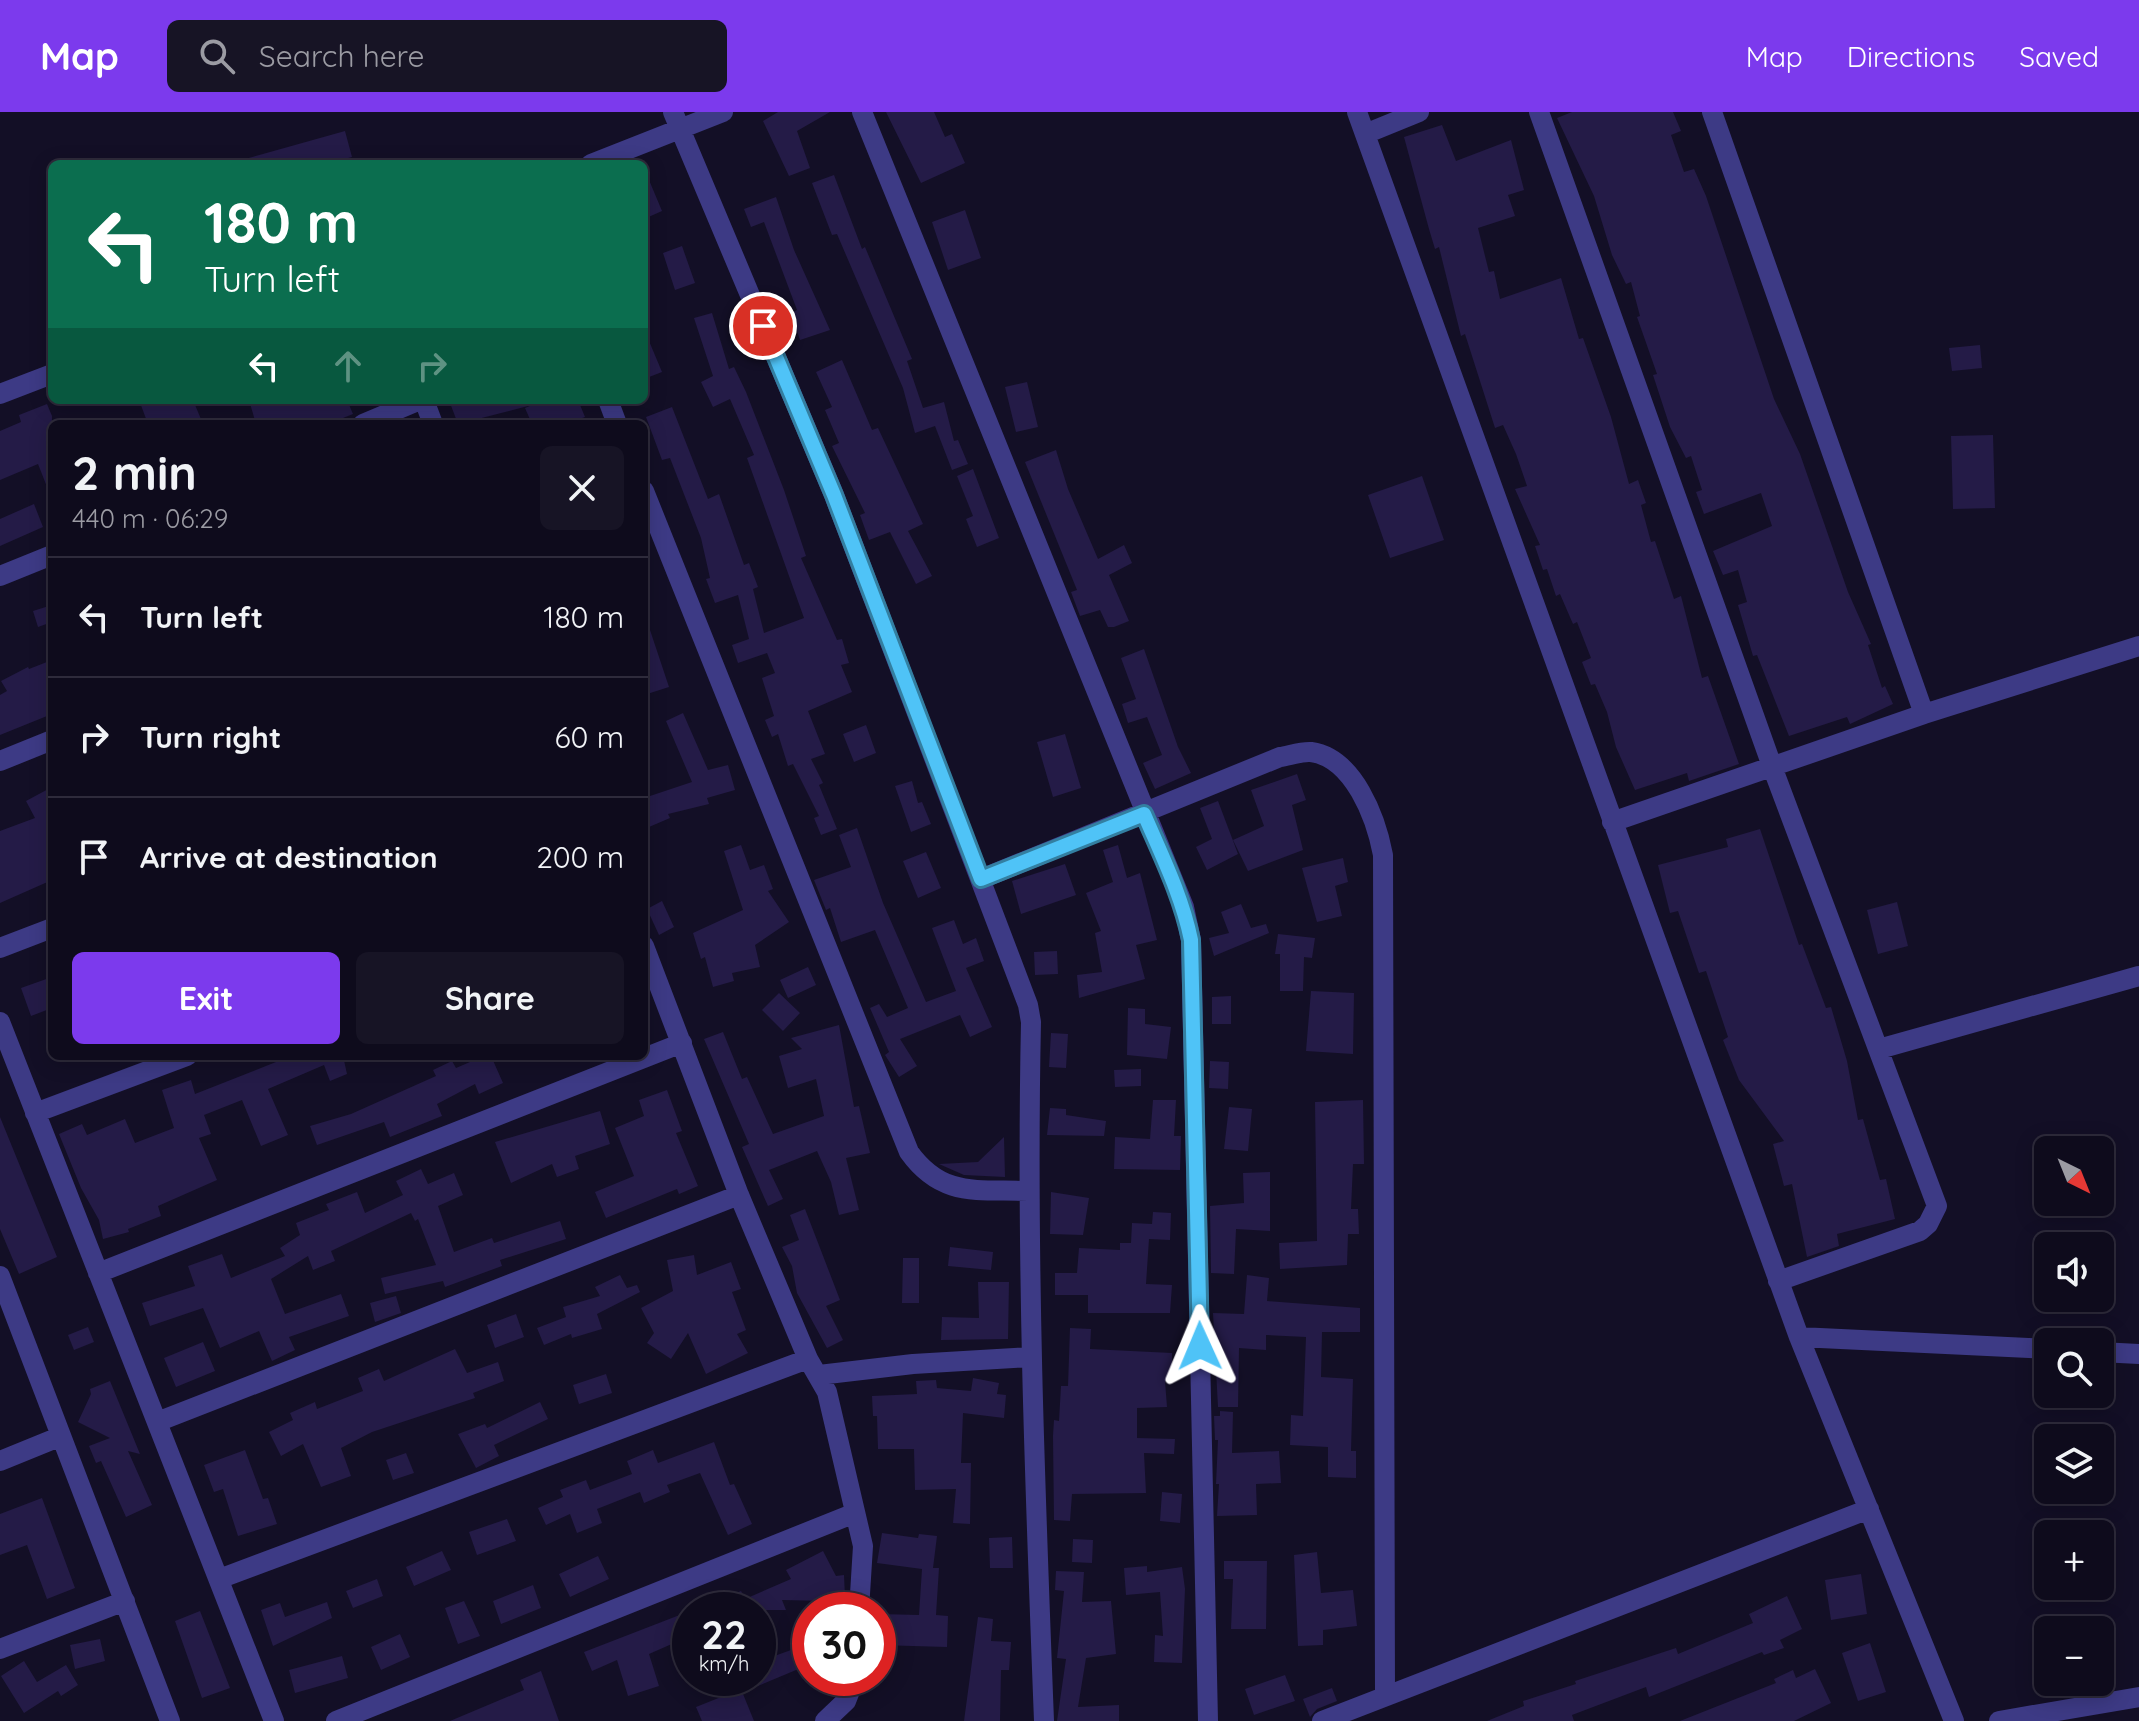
<!DOCTYPE html>
<html lang="en">
<head>
<meta charset="utf-8">
<style>
	body { margin:0; font-family:Quicksand,sans-serif; background:#171425; color:#f1f3f6; height:100vh; display:flex; flex-direction:column; font-size:30px; white-space:nowrap }
	* { box-sizing:border-box; margin:0 }
	p { font-size:26px; color:#9b9ba3 }
	.icon { flex:none; width:44px; height:44px; fill:none; stroke:currentColor; stroke-width:2; stroke-linecap:round; stroke-linejoin:round }
	.map { position:relative; flex:1; overflow:hidden }
	.sheet { position:absolute; left:48px; top:308px; width:600px; height:640px; display:flex; flex-direction:column; background:#0e0b1c; border-radius:12px; box-shadow:0 4px 20px #0003,0 0 0 2px #2e2b3b }
	.sheet>* { flex:none }
	.top-card { position:absolute; left:48px; top:48px; width:600px; height:244px; border-radius:12px; box-shadow:0 4px 20px #0003,0 0 0 2px #2e2b3b; background:#0b6e4f; color:#fff; overflow:hidden }
	.needle { width:52px; rotate:137deg }
	.tools { position:absolute; left:2034px; top:1024px; display:grid; gap:16px }
	.tools a { display:grid; place-items:center; width:80px; height:80px; border-radius:12px; background:#0e0b1c; box-shadow:0 4px 20px #0003,0 0 0 2px #2e2b3b; font-size:40px }
	.speed { position:absolute; left:672px; top:1480px; display:flex; gap:16px; font-size:40px; font-weight:700; text-align:center }
	.speed>* { display:grid; place-content:center; width:104px; height:104px; border-radius:50%; background:#0e0b1c; box-shadow:0 4px 20px #0003,0 0 0 2px #2e2b3b; line-height:1 }
	.speed small { font-size:20px; font-weight:400 }
	.speed .limit { border:12px solid #d22; background:#fff; color:#111 }
	.pin { position:absolute; display:grid; place-items:center; width:68px; height:68px; color:#fff; margin:-34px; border:4px solid #fff; border-radius:50%; box-shadow:0 2px 8px #0007 }
	.me { position:absolute; width:88px; margin:-44px; rotate:359deg; stroke-linejoin:round; filter:drop-shadow(0 0 6px #0008) }
	.turn { display:flex; align-items:center; gap:28px; height:168px; padding:0 24px; font-size:36px }
	.turn .icon { width:104px; height:104px; stroke-width:2.5 }
	.turn b { display:block; font-size:56px; line-height:68px }
	.lanes { display:flex; align-items:center; height:76px; padding:0 24px; background:#0003; justify-content:center; gap:40px; direction:ltr }
	.lanes .off { opacity:.35 }
	.round { display:grid; place-items:center; flex:none; width:84px; height:84px; border-radius:12px; background:#171425 }
	.summary { display:flex; align-items:center; justify-content:space-between; height:136px; padding:0 24px }
	h1 { font-size:48px; font-weight:700; line-height:60px }
	.action { display:flex; gap:16px; margin-top:auto; padding:16px 24px }
	.action a { flex:1; height:92px; border-radius:12px; background:#7c3aed; color:#fff; font-size:32px; font-weight:700; line-height:92px; text-align:center }
	.action a+a { background:#171425; color:#f1f3f6 }
	ul { padding:0; list-style:none }
	li { display:flex; align-items:center; gap:24px; height:120px; padding:0 24px; border-top:2px solid #2e2b3b }
	li div { flex:1 }
	li b { display:block; font-size:30px }
	li em { font-style:normal }
	header { display:flex; align-items:center; gap:48px; box-sizing:border-box; height:112px; padding:0 40px; background:#7c3aed; color:#fff }
	header strong { font-size:38px }
	nav { display:flex; gap:44px; margin-inline-start:auto; font-size:28px }
	.search { width:560px; height:72px; background:#171425; display:flex; align-items:center; gap:20px; box-sizing:border-box; padding:0 28px; border-radius:12px; color:#9b9ba3; font-size:30px }
	.map>svg:first-child { display:block }
</style>
</head>
<body>
<header>
<strong>Map</strong>
<div class="search"><svg class="icon" aria-label="search" viewBox="0 0 24 24"><circle cx="10" cy="10" r="6"/><path d="M15 15l6 6"/></svg>Search here</div>
<nav><a>Map</a><a>Directions</a><a>Saved</a></nav>
</header>
<div class="map">
<svg width="2139" height="1609" viewBox="0 0 2139 1609">
	<rect width="100%" height="100%" fill="#130f26"/>
	<!-- building -->
	<path fill="#241b47" d="M778,0H830L797,19L810,56L789,64L763,9Z
		M886,0H934L945,25L952,22L965,51L921,71Z
		M1572,0H1673L1681,19L1671,23L1684,60L1694,57L1706,84L1774,287L1800,342L1848,480L1871,532L1868,533L1882,576L1885,574L1893,592L1850,612L1847,605L1789,624L1757,543L1753,544L1738,493L1747,490L1738,458L1723,463L1713,439L1772,414L1761,381L1704,402L1696,380L1702,378L1691,344L1686,346L1670,315L1653,263L1657,262L1637,205L1640,204L1631,170L1626,172L1612,143L1594,84L1557,6Z
		M1442,13L1456,49L1511,28L1524,78L1508,83L1515,104L1478,116L1489,160L1494,159L1500,187L1561,166L1579,227L1583,226L1611,305L1629,372L1638,368L1646,391L1641,393L1651,430L1655,429L1674,487L1681,484L1702,566L1708,564L1739,652L1689,669L1687,661L1635,678L1616,635L1607,600L1595,572L1591,573L1582,550L1591,546L1577,510L1573,512L1560,482L1556,484L1547,457L1543,458L1535,434L1540,433L1515,377L1527,374L1516,342L1503,313L1495,316L1465,222L1461,224L1439,135L1435,137L1429,117L1404,25Z
		M345,19L352,45L327,52H246L245,47Z
		M644,56L662,99L644,107Z
		M834,63L862,137L865,135L912,247L907,249L923,296L944,290L954,329L958,328L968,352L952,358L935,314L915,321L903,276L837,122L832,123L812,71Z
		M776,85L794,138L830,218L800,228L791,201L797,198L764,110L751,115L744,97Z
		M965,98L981,146L948,158L932,110Z
		M682,134L695,171L675,178L663,141Z
		M712,201L729,257L734,255L746,280L784,378L806,444L801,446L837,528L842,527L849,551L841,553L852,580L808,599L825,642L811,647L823,671L819,673L837,717L821,723L814,706L819,704L793,652L788,654L778,622L772,625L765,608L774,604L762,566L775,561L767,541L738,551L732,533L749,527L738,483L715,491L706,467L710,466L701,426L670,346L662,348L646,305L672,295L708,387L719,382L744,453L749,451L758,475L753,477L764,521L804,506L747,346L754,343L730,287L713,295L701,270L713,264L694,206Z
		M644,217L662,260L644,267Z
		M1980,233L1982,256L1952,259L1949,236Z
		M842,248L872,318L878,316L923,412L908,419L932,464L916,472L890,420L869,428L860,403L865,401L832,334L839,331L825,298L832,295L816,260Z
		M1027,270L1038,315L1016,320L1005,275Z
		M139,288H193L203,312H148Z
		M249,288H347L353,302L328,312H256Z
		M460,288H578L585,305L566,312H532L525,296L532,293L458,312L450,291Z
		M47,292L52,304L51,385L38,352L0,368V319L21,310L19,303Z
		M1993,323L1995,396L1953,397L1951,324Z
		M1056,338L1068,377L1098,447L1124,433L1132,451L1109,463L1129,509L1114,515H1108L1100,498L1080,504L1071,480L1077,478L1025,350Z
		M973,357L999,426L977,435L966,407L973,404L957,364Z
		M1422,364L1444,428L1390,446L1368,383Z
		M34,392L43,415L0,434V407Z
		M52,493V510L38,515L33,499Z
		M647,509L669,575L644,583V510Z
		M1144,537L1178,635L1191,661L1155,677L1143,651L1162,643L1147,605L1128,611L1122,592L1136,587L1121,546Z
		M52,548V602L0,623V583L7,579L1,569L28,555L29,557Z
		M683,601L708,658L728,653L735,678L707,686L709,692L668,702L670,706L649,715L644,704V686L692,670L666,609Z
		M866,613L876,641L854,650L843,622Z
		M1065,622L1081,676L1053,685L1037,630Z
		M1297,662L1306,688L1292,693L1303,738L1248,759L1233,728L1264,714L1251,678Z
		M912,669L918,691L922,690L931,712L911,720L895,674Z
		M52,675V768L0,791V719L35,706L26,689Z
		M1218,689L1238,742L1207,758L1196,735L1212,727L1200,696Z
		M857,716L883,791L926,890L956,879L932,816L954,808L963,832L976,826L984,849L966,856L992,915L970,925L960,903L900,927L917,954L899,965L885,943L889,940L870,896L879,892L887,905L908,896L875,818L841,830L830,796L826,798L814,768L851,755L839,723Z
		M1760,717L1799,833L1802,832L1826,896L1831,895L1847,949L1858,1008L1863,1007L1880,1068L1886,1067L1895,1107L1837,1122L1839,1134L1807,1145L1792,1072L1784,1074L1773,1032L1784,1029L1739,968L1723,928L1728,925L1706,859L1699,861L1678,799L1670,801L1658,753L1728,735L1726,727Z
		M741,733L750,758L764,753L773,777L768,779L789,810L755,833L760,855L732,861L734,869L713,875L705,845L701,847L693,821L743,798L724,739Z
		M1118,733L1127,766L1140,761L1157,828L1136,833L1145,867L1079,886L1077,863L1102,860L1095,821L1101,819L1086,781L1113,770L1103,738Z
		M926,740L941,776L918,786L903,749Z
		M1343,746L1348,770L1335,774L1342,804L1317,810L1302,756Z
		M1065,752L1076,783L1021,802L1012,769Z
		M662,789L674,815L659,823L647,797Z
		M1897,790L1908,834L1878,842L1867,798Z
		M1241,792L1251,816L1266,812L1269,821L1214,844L1209,826L1229,821L1221,800Z
		M1278,822L1315,826L1312,846L1304,845L1303,879H1280V842H1275Z
		M1057,839L1058,862L1035,863L1034,840Z
		M808,855L816,873L788,886L780,868Z
		M52,865V896L31,904L21,876Z
		M1311,879L1354,881L1353,942L1306,939Z
		M779,881L800,901L783,919L762,898Z
		M1231,884V912H1212V885Z
		M1128,896L1145,897V912L1171,915L1167,947L1127,943Z
		M839,913L854,995L859,994L870,1041L846,1046L859,1098L839,1103L831,1070L817,1039L769,1058L783,1087L768,1094L742,1035L749,1032L704,927L723,920L742,967L747,965L773,1022L824,1004L816,967L788,976L779,944L802,937L791,926Z
		M1051,921L1068,922L1066,956L1049,955Z
		M279,944H343L347,962L330,969L324,953L268,977L288,1023L261,1034L242,988L204,1003L211,1022L199,1026L217,1068L158,1094L161,1104L128,1117L129,1120L103,1127L99,1108L81,1076L59,1022L82,1012L87,1023L125,1007L135,1031L174,1016L162,978L191,968L195,982L281,948Z
		M484,944H491L503,971L479,982L475,972L437,992L442,1004L390,1025L384,1010L317,1033L310,1014L351,1002L436,964L433,958L452,949L456,956Z
		M1210,949L1229,950L1228,977L1209,976Z
		M1141,957V974L1115,975L1114,958Z
		M667,978L682,1019L676,1021L698,1074L679,1082L677,1077L606,1106L595,1080L634,1064L615,1016L644,1004L639,988Z
		M1153,988H1176L1174,1024H1181L1180,1058L1114,1057L1115,1025L1150,1027Z
		M1363,988L1364,1052H1353L1351,1097H1358L1359,1122H1348L1347,1153L1280,1157L1279,1131L1317,1129L1315,990Z
		M1229,995L1252,997L1248,1039L1224,1037Z
		M1050,996L1066,997V1003L1106,1009L1104,1024L1047,1023Z
		M600,999L610,1032L575,1044L579,1057L557,1065L552,1052L511,1071L495,1030Z
		M0,1005L57,1145L19,1162L0,1117Z
		M1004,1025L1005,1065L964,1063L939,1052L978,1050Z
		M421,1057L428,1072L454,1061L463,1083L438,1094L454,1140L492,1126L494,1131L560,1109L566,1127L500,1148L502,1154L445,1175L443,1169L385,1182L381,1166L436,1153L418,1107L415,1109L411,1101L331,1139L335,1149L313,1158L308,1144L271,1167L285,1202L341,1182L349,1204L289,1225L295,1238L272,1249L259,1219L220,1236L203,1196L150,1214L142,1191L195,1174L188,1154L222,1142L231,1166L285,1144L280,1136L300,1123L296,1111L329,1098L326,1092L357,1080L365,1101L403,1083L396,1069Z
		M1270,1060V1119L1236,1117L1234,1162L1211,1161L1210,1094L1244,1091L1243,1061Z
		M1051,1080L1089,1086L1083,1123L1050,1122Z
		M805,1097L840,1188L826,1194L843,1228L827,1236L797,1181L792,1154L782,1135L799,1128L790,1103Z
		M1153,1100L1171,1101L1170,1128L1149,1127L1146,1172L1172,1173L1170,1201H1088V1183H1055V1161H1077L1079,1136L1120,1138V1131H1131L1132,1111L1152,1112Z
		M950,1135L993,1140L991,1158L948,1154Z
		M694,1143L697,1163L731,1150L741,1177L732,1180L746,1218L737,1222L748,1241L706,1262L688,1221L671,1247L647,1231L654,1221L641,1196L673,1179L667,1148Z
		M903,1146H919V1191H902Z
		M620,1163L627,1176L637,1173L640,1180L597,1202L602,1217L572,1226L571,1222L544,1233L537,1216L566,1205L563,1195L600,1184L595,1175Z
		M1247,1163L1269,1166L1267,1189L1360,1196V1220H1322L1321,1265L1353,1267L1351,1339H1356V1366L1328,1365V1335L1290,1333L1291,1303L1303,1304L1306,1225L1266,1223V1238L1239,1236L1238,1295H1218L1213,1201L1244,1202Z
		M978,1170H1009L1008,1227L941,1228L942,1205L979,1206Z
		M396,1184L401,1201L375,1210L370,1191Z
		M516,1202L524,1225L495,1236L487,1213Z
		M88,1215L94,1230L74,1238L68,1223Z
		M1070,1216L1091,1217L1090,1237L1172,1241V1269H1165L1167,1295L1137,1296V1326L1175,1327L1174,1342L1144,1341L1146,1381L1072,1382L1070,1409L1054,1408L1053,1324L1054,1308L1059,1309L1061,1274H1068Z
		M203,1230L215,1259L176,1275L164,1246Z
		M455,1237L467,1261L498,1250L504,1269L473,1281L475,1286L372,1320L341,1336L351,1364L321,1375L303,1332L281,1344L269,1320L293,1308L290,1301L315,1290L317,1297L363,1279L358,1266L379,1257L384,1269Z
		M606,1262L612,1281L579,1292L573,1273Z
		M973,1266L999,1271L997,1282L1006,1283L1004,1306L963,1301L961,1351H971L970,1412L953,1411L956,1377L915,1378L914,1337H878L877,1304H873L872,1284L917,1282L916,1269L936,1268L937,1276L971,1279Z
		M110,1269L140,1342L128,1339L152,1393L126,1405L101,1349L96,1351L89,1334L110,1326L78,1310L91,1282L90,1277Z
		M540,1290L548,1307L494,1333L499,1344L476,1356L458,1322L485,1312L487,1316Z
		M1220,1299L1233,1300L1232,1341L1279,1339L1281,1371L1256,1372L1257,1403L1217,1404L1219,1372H1216L1218,1328H1215L1214,1304H1220Z
		M714,1330L730,1373L734,1372L752,1412L728,1423L700,1361L667,1373L670,1380L644,1391L640,1380L597,1397L602,1411L577,1421L570,1402L546,1413L538,1396L563,1385L560,1378L586,1368L590,1378L632,1362L627,1349L653,1338L658,1351Z
		M245,1338L263,1387L268,1386L277,1412L238,1424L223,1377L214,1380L204,1353Z
		M406,1341L414,1361L393,1368L386,1348Z
		M1162,1380L1182,1382L1180,1411L1160,1409Z
		M42,1386L75,1476L47,1487L27,1433L0,1443V1402Z
		M507,1407L516,1429L477,1443L469,1420Z
		M882,1421L918,1426L919,1422L937,1424L933,1456H939L936,1503L948,1504L947,1535L878,1533L879,1502L919,1503L922,1457L877,1451Z
		M1012,1425L1013,1456H990L989,1426Z
		M1073,1427L1093,1428L1092,1451L1072,1450Z
		M442,1439L451,1458L414,1474L406,1455Z
		M823,1439L836,1464L844,1463L845,1485L826,1486V1489L782,1488L786,1498H698L741,1479L745,1487L791,1467L786,1458Z
		M1317,1440L1321,1481L1353,1478L1357,1514L1323,1518V1533L1298,1534L1294,1443Z
		M598,1444L609,1467L570,1485L559,1462Z
		M1224,1449H1267L1266,1517H1231L1233,1467H1224Z
		M1147,1454V1460L1182,1455L1185,1477L1182,1551L1154,1550L1155,1523L1163,1524L1160,1480L1126,1483L1124,1456Z
		M1056,1459L1084,1460L1082,1490L1111,1489L1116,1542L1086,1546L1078,1595L1119,1593V1609H1057L1066,1547L1057,1546L1064,1479L1055,1478Z
		M1861,1462L1867,1502L1831,1508L1825,1468Z
		M377,1467L383,1484L353,1496L346,1479Z
		M533,1473L541,1496L501,1512L493,1489Z
		M1787,1484L1802,1517L1780,1528L1784,1536L1764,1543L1762,1540L1649,1585L1646,1575L1572,1603L1574,1609H1487L1524,1594L1523,1589L1576,1572L1575,1569L1676,1536L1678,1542L1753,1511L1749,1502Z
		M464,1489L480,1524L458,1532L445,1496Z
		M327,1490L332,1506L273,1534L261,1498L280,1491L285,1505Z
		M200,1499L230,1576L202,1586L175,1509Z
		M690,1499V1524L649,1542L659,1574L628,1584L617,1548L592,1559L584,1540Z
		M978,1505L993,1507L991,1529L1011,1530L1009,1558H1001L1000,1609H964Z
		M400,1522L410,1545L381,1558L371,1535Z
		M100,1527L105,1549L75,1557L70,1533Z
		M1870,1531L1886,1580L1858,1589L1842,1541Z
		M802,1534L808,1553L758,1574V1550Z
		M342,1544L348,1566L295,1581L289,1558Z
		M24,1549L37,1570L66,1553L78,1573L61,1584L58,1579L24,1601L1,1564Z
		M1815,1557L1831,1591L1794,1609H1680L1776,1571L1774,1567L1793,1558L1796,1566Z
		M541,1559L559,1609H450L524,1578L520,1568Z
		M1285,1563L1295,1589L1254,1603L1245,1577Z
		M1332,1576L1337,1589L1317,1597L1310,1605L1303,1587Z
		M741,1577L754,1609H702L696,1595Z"/>
	<g fill="none" stroke-linecap="round" stroke-linejoin="round">
		<!-- minor -->
		<path stroke="#3d3a85" stroke-width="20" d="M673,0L834,383L1028,893L1031,910C1026,1143 1035,1376 1044,1609
			M862,0L1184,795L1191,828L1208,1609
			M1357,0L1799,1225L1954,1609
			M1539,0L1773,657L1937,1094L1928,1112L1920,1119L1778,1169
			M1712,0L1924,602
			M1365,22L1419,0
			M591,52L723,0
			M0,282L52,262
			M424,288L433,312
			M608,288L617,312
			M363,312L420,288
			M644,379L909,1040C942,1086 977,1077 1028,1079
			M0,464L52,443
			M0,649L52,628
			M1612,710L1924,602L2139,534
			M981,767L1280,645C1288,644 1302,639 1311,640C1354,646 1376,706 1383,743L1385,1584
			M644,834L739,1083L808,1247L827,1280L863,1434L859,1498
			M0,836L52,816
			M0,910L274,1609
			M1879,937L2139,864
			M35,1001L187,944
			M98,1161L682,931
			M0,1164L170,1609
			M1799,1225L2048,1237
			M2100,1240L2139,1242
			M819,1263L913,1252L1030,1245
			M157,1310L739,1083
			M0,1349L59,1325
			M219,1467L808,1247
			M0,1537L125,1489
			M336,1609L855,1401
			M825,1609L846,1589L855,1566
			M1322,1609L1869,1397
			M1999,1609L2139,1585"/>
	</g>
	<g fill="none" stroke-linecap="round" stroke-linejoin="round">
		<defs>
			<path id="route" d="M763,214L834,383L981,767L1144,702C1162,744 1182,784 1191,828L1200,1234"/>
		</defs>
		<!-- route casing -->
		<use href="#route" stroke="#337fa1" stroke-width="20"/>
		<!-- route -->
		<use href="#route" stroke="#4fc3f7" stroke-width="14"/>
	</g>
</svg>
<div class="tools">
<a><svg class="needle" viewBox="-14 -14 28 28"><path d="M0-13l5 13h-10z" fill="#e53935"/><path d="M0 13l5-13h-10z" fill="#9b9ba3"/></svg></a>
<a><svg class="icon" aria-label="sound" viewBox="0 0 24 24"><path d="M4 9h4l5-4v14l-5-4H4zM17 9q2 3 0 6"/></svg></a>
<a><svg class="icon" aria-label="search" viewBox="0 0 24 24"><circle cx="10" cy="10" r="6"/><path d="M15 15l6 6"/></svg></a>
<a><svg class="icon" aria-label="layers" viewBox="0 0 24 24"><path d="M12 4l9 5-9 5-9-5zM3 14l9 5 9-5"/></svg></a>
<a>+</a>
<a>−</a>
</div>
<div class="speed"><div>22<small>km/h</small></div><div class="limit">30</div></div>
<div class="pin" style="left:763px;top:214px;background:#d93025"><svg class="icon" aria-label="arrive" viewBox="0 0 24 24"><path d="M6 21V4h12l-3 4 3 4H6"/></svg></div>
<svg class="me" style="left:1200px;top:1234px" viewBox="-20 -20 40 40"><path d="M0-17L14 15 0 8-14 15z" fill="#4fc3f7" stroke="#fff" stroke-width="4"/></svg>
<div class="top-card">
<div class="turn"><svg class="icon" aria-label="left" viewBox="0 0 24 24"><path d="M17 20v-9H6M10 6l-5 5 5 5"/></svg><div><b>180 m</b>Turn left</div></div>
<div class="lanes"><svg class="icon" aria-label="left" viewBox="0 0 24 24"><path d="M17 20v-9H6M10 6l-5 5 5 5"/></svg><svg class="icon off" aria-label="ahead" viewBox="0 0 24 24"><path d="M12 20V5M6 11l6-6 6 6"/></svg><svg class="icon off" aria-label="right" viewBox="0 0 24 24"><path d="M7 20v-9h11M14 6l5 5-5 5"/></svg></div>
</div>
<section class="sheet">
<div class="summary"><div><h1>2 min</h1><p>440 m · 06:29</p></div><a class="round"><svg class="icon" aria-label="close" viewBox="0 0 24 24"><path d="M6 6l12 12M18 6L6 18"/></svg></a></div>
<ul>
<li><svg class="icon" aria-label="left" viewBox="0 0 24 24"><path d="M17 20v-9H6M10 6l-5 5 5 5"/></svg><div><b>Turn left</b></div><em>180 m</em></li>
<li><svg class="icon" aria-label="right" viewBox="0 0 24 24"><path d="M7 20v-9h11M14 6l5 5-5 5"/></svg><div><b>Turn right</b></div><em>60 m</em></li>
<li><svg class="icon" aria-label="arrive" viewBox="0 0 24 24"><path d="M6 21V4h12l-3 4 3 4H6"/></svg><div><b>Arrive at destination</b></div><em>200 m</em></li>
</ul>
<div class="action"><a>Exit</a><a>Share</a></div>
</section>
</div>
</body>
</html>
